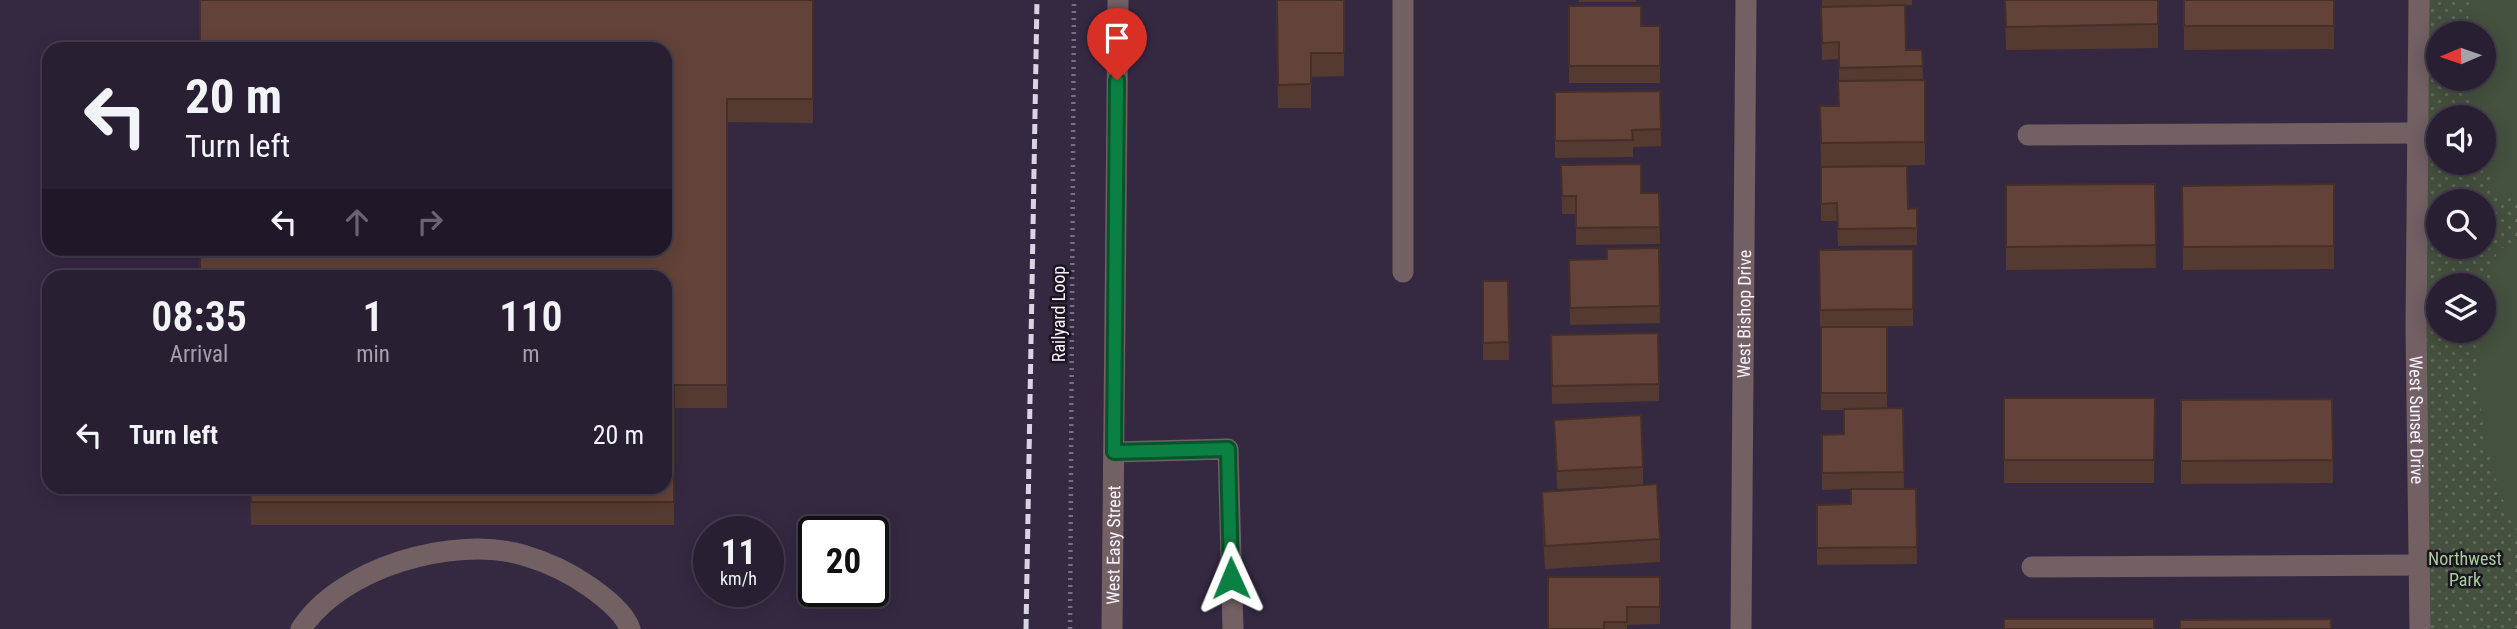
<!DOCTYPE html>
<html lang="en">
<head>
<meta charset="utf-8">
<style>
	body { margin:0; font-family:"Roboto Condensed",sans-serif; background:#30273a; color:#f1f3f6; height:100vh; display:flex; flex-direction:column; font-size:26px; white-space:nowrap }
	* { box-sizing:border-box; margin:0 }
	p { font-size:23px; color:#a5a2ac }
	.icon { flex:none; width:38px; height:38px; fill:none; stroke:currentColor; stroke-width:2; stroke-linecap:round; stroke-linejoin:round }
	.map { position:relative; flex:1; overflow:hidden }
	.sheet { position:absolute; left:42px; top:270px; width:630px; height:224px; display:flex; flex-direction:column; background:#281f32; border-radius:21px; box-shadow:0 4px 18px #0003,0 0 0 2px #443d4d }
	.sheet>* { flex:none }
	.top-card { position:absolute; left:42px; top:42px; width:630px; height:214px; border-radius:21px; box-shadow:0 4px 18px #0003,0 0 0 2px #443d4d; background:#281f32; color:#f1f3f6; overflow:hidden }
	.needle { width:46px; rotate:268deg }
	.fabs { position:absolute; left:2426px; top:21px; display:grid; gap:14px }
	.fabs a { display:grid; place-items:center; width:70px; height:70px; border-radius:50%; background:#281f32; box-shadow:0 4px 18px #0003,0 0 0 2px #443d4d; font-size:35px }
	.speed { position:absolute; left:693px; top:516px; display:flex; gap:14px; font-size:35px; font-weight:700; text-align:center }
	.speed>* { display:grid; place-content:center; width:91px; height:91px; border-radius:50%; background:#281f32; box-shadow:0 4px 18px #0003,0 0 0 2px #443d4d; line-height:1 }
	.speed small { font-size:18px; font-weight:400 }
	.speed .limit { border:4px solid #111; border-radius:10px; background:#fff; color:#111 }
	.pin { position:absolute; display:grid; place-items:center; width:60px; height:60px; color:#fff; margin:-72px -30px; border-radius:50% 50% 50% 0; rotate:-45deg; box-shadow:0 0 7px #0007 }
	.pin .icon { rotate:45deg }
	.me { position:absolute; width:77px; margin:-38px; rotate:359deg; stroke-linejoin:round; filter:drop-shadow(0 0 5px #0008) }
	.turn { display:flex; align-items:center; gap:24px; height:147px; padding:0 28px; font-size:32px }
	.turn .icon { width:91px; height:91px; stroke-width:2.5 }
	.turn b { display:block; font-size:49px; line-height:60px }
	.lanes { display:flex; align-items:center; height:66px; padding:0 28px; background:#0003; justify-content:center; gap:35px; direction:ltr }
	.lanes .off { opacity:.35 }
	.eta { display:flex; justify-content:space-evenly; align-items:center; height:119px; text-align:center }
	.eta b { font-size:42px; font-weight:600; line-height:49px }
	ul { padding:0; list-style:none }
	li { display:flex; align-items:center; gap:21px; height:91px; padding:0 28px }
	li div { flex:1 }
	li b { display:block; font-size:26px }
	li em { font-style:normal }
	.map>svg:first-child { display:block }
</style>
</head>
<body>
<div class="map">
<svg width="2517" height="629" viewBox="0 0 2517 629">
	<defs>
		<pattern id="grass-dots" width="8" height="8" patternUnits="userSpaceOnUse" patternTransform="scale(1.75)"><rect width="8" height="8" fill="#45513f"/><path d="M2 2h.1M6 6h.1" fill="none" stroke="#616a5c" stroke-width="1.8" stroke-linecap="round"/></pattern>
	</defs>
	<rect width="100%" height="100%" fill="#352942"/>
	<!-- grass -->
	<path fill="url(#grass-dots)" fill-rule="evenodd" d="M2414,0H2517V629H2411ZM2438,33H2483V79H2438ZM2438,117H2483V163H2438ZM2438,201H2483V247H2438ZM2438,285H2483V331H2438Z"/>
	<!-- garden -->
	<path fill="#45513f" d="M2472,0H2517V198H2498L2483,151V117H2472L2471,112L2467,79H2483V33H2465Z
		M2517,247V531C2486,469 2475,400 2479,331H2483V303L2498,248Z"/>
	<g fill="none" stroke-linecap="round" stroke-linejoin="round">
		<!-- path -->
		<path stroke="#786e83" stroke-width="4.5" stroke-dasharray="2 5" stroke-linecap="butt" d="M1070,629L1074,0"/>
		<!-- minor -->
		<g stroke="#726063" stroke-width="21">
			<path d="M1403,0V272"/>
			<path id="s1" d="M2419,0L2416,328L2420,629"/>
			<path d="M2028,135L2418,133"/>
			<path d="M1114,452L1228,449L1233,629"/>
			<path d="M2032,567L2418,565"/>
			<path d="M301,629C341,567 454,535 523,555C547,562 569,572 590,587C604,597 624,612 630,629"/>
			<path id="s2" d="M1112,629L1118,0"/>
			<path id="s3" d="M1741,629L1746,0"/>
		</g>
		<!-- rail -->
		<path stroke="#dad3e2" stroke-width="5" stroke-dasharray="10 5" stroke-linecap="butt" d="M1026,629L1037,0"/>
	</g>
	<!-- wall -->
	<path fill="#553a31" d="M200,0H813V123L727,122V408H674V525H251L250,486H665Z
		M1276,0H1344V76L1311,77V108H1278Z
		M1579,0H1636V2H1579Z
		M1822,0H1912V5H1905L1906,50H1922L1923,80H1925V165L1821,166L1820,106H1838L1839,81V59L1822,60L1821,7H1822Z
		M2005,0H2158V48L2006,50Z
		M2184,0H2334V49L2184,50Z
		M1569,6L1641,26H1660V83H1569Z
		M1660,91L1661,146L1633,147V157L1555,158V92Z
		M1561,165L1641,193H1659L1660,244L1576,245V214H1562Z
		M1821,167L1908,209L1917,208V245L1838,246L1837,221H1821Z
		M2155,184L2156,268L2006,270V185Z
		M2334,184V269L2183,270L2182,186Z
		M1659,248L1660,323L1570,325L1569,260L1607,259Z
		M1913,249V326L1827,327H1887V408H1903L1904,489H1916L1917,564L1817,565V505L1851,504V489L1822,490V435L1844,434V410H1821L1819,250Z
		M1483,281H1508L1509,360H1483Z
		M1551,335L1659,384V401L1552,404Z
		M2004,398H2155L2154,483H2004Z
		M2332,399L2333,483L2181,484V400Z
		M1554,420L1643,467V485L1557,489Z
		M1542,492L1660,539V562L1545,569L1542,515Z
		M1660,577V624L1627,625V629H1548Z"/>
	<!-- building -->
	<path fill="#634339" stroke="#452f28" stroke-width="2" d="M200,0H813V99H727V385H674V502H251L250,486H665V276H200V248H665V49H200Z
		M1277,0H1344V53H1311V84L1278,85Z
		M2005,0H2158V24L2006,27Z
		M2184,0H2334V26H2184Z
		M1905,5L1906,50H1922L1923,66L1839,68V42L1822,43L1821,7Z
		M1569,6H1641V26H1660V66H1569Z
		M1925,80V142L1821,143L1820,106H1839L1838,81Z
		M1660,91L1661,129L1632,130L1633,140L1555,141V92Z
		M1641,164V193H1659L1660,227L1576,228V196H1562L1561,165Z
		M1907,166L1908,209L1917,208V228L1838,229L1837,203L1821,204V167Z
		M2155,184L2156,245L2006,247V185Z
		M2334,184V246L2183,247L2182,186Z
		M1659,248L1660,306L1570,308L1569,260L1607,259V249Z
		M1913,249V309L1820,310L1819,250Z
		M1483,281H1508L1509,342L1483,343Z
		M1821,327H1887V393H1821Z
		M1658,333L1659,384L1552,386L1551,335Z
		M2004,398H2155L2154,460H2004Z
		M2332,399L2333,460L2181,461V400Z
		M1903,408L1904,472L1822,473V435L1844,434V409Z
		M1641,415L1643,467L1557,471L1554,420Z
		M1657,484L1660,539L1545,546L1542,492Z
		M1851,489H1916L1917,547L1817,548V505L1851,504Z
		M1548,577H1660V607H1627V622H1604V629H1548Z
		M2004,619H2154V629H2004Z
		M2331,619V629H2180V620Z"/>
	<g fill="none" stroke-linecap="round" stroke-linejoin="round">
		<defs>
			<path id="route" d="M1117,80L1114,452L1228,449L1231,578"/>
		</defs>
		<!-- route casing -->
		<use href="#route" stroke="#07532c" stroke-width="18"/>
		<!-- route -->
		<use href="#route" stroke="#0b8043" stroke-width="12"/>
	</g>
	<g text-anchor="middle" dominant-baseline="central" stroke-width="5" stroke-linejoin="round" paint-order="stroke">
		<!-- street labels -->
		<g font-size="18" fill="#f7f1fe" stroke="#1a1520">
			<text transform="translate(1058 314) rotate(-90)">Railyard Loop</text>
			<text stroke="none"><textPath href="#s3" startOffset="315">West Bishop Drive</textPath></text>
			<text stroke="none"><textPath href="#s1" startOffset="420">West Sunset Drive</textPath></text>
			<text stroke="none"><textPath href="#s2" startOffset="84">West Easy Street</textPath></text>
		</g>
		<!-- park labels -->
		<g font-size="18" fill="#abce99" stroke="#1a1520">
			<text x="2465" y="558">Northwest<tspan x="2465" dy="21">Park</tspan></text>
		</g>
	</g>
</svg>
<div class="fabs">
<a><svg class="needle" viewBox="-14 -14 28 28"><path d="M0-13l5 13h-10z" fill="#e53935"/><path d="M0 13l5-13h-10z" fill="#a5a2ac"/></svg></a>
<a><svg class="icon" aria-label="sound" viewBox="0 0 24 24"><path d="M4 9h4l5-4v14l-5-4H4zM17 9q2 3 0 6"/></svg></a>
<a><svg class="icon" aria-label="search" viewBox="0 0 24 24"><circle cx="10" cy="10" r="6"/><path d="M15 15l6 6"/></svg></a>
<a><svg class="icon" aria-label="layers" viewBox="0 0 24 24"><path d="M12 4l9 5-9 5-9-5zM3 14l9 5 9-5"/></svg></a>
</div>
<div class="speed"><div>11<small>km/h</small></div><div class="limit">20</div></div>
<div class="pin" style="left:1117px;top:80px;background:#d93025"><svg class="icon" aria-label="arrive" viewBox="0 0 24 24"><path d="M6 21V4h12l-3 4 3 4H6"/></svg></div>
<svg class="me" style="left:1231px;top:578px" viewBox="-20 -20 40 40"><path d="M0-17L14 15 0 8-14 15z" fill="#0b8043" stroke="#fff" stroke-width="4"/></svg>
<div class="top-card">
<div class="turn"><svg class="icon" aria-label="left" viewBox="0 0 24 24"><path d="M17 20v-9H6M10 6l-5 5 5 5"/></svg><div><b>20 m</b>Turn left</div></div>
<div class="lanes"><svg class="icon" aria-label="left" viewBox="0 0 24 24"><path d="M17 20v-9H6M10 6l-5 5 5 5"/></svg><svg class="icon off" aria-label="ahead" viewBox="0 0 24 24"><path d="M12 20V5M6 11l6-6 6 6"/></svg><svg class="icon off" aria-label="right" viewBox="0 0 24 24"><path d="M7 20v-9h11M14 6l5 5-5 5"/></svg></div>
</div>
<section class="sheet">
<div class="eta">
<div><b>08:35</b><p>Arrival</p></div>
<div><b>1</b><p>min</p></div>
<div><b>110</b><p>m</p></div>
</div>
<ul>
<li><svg class="icon" aria-label="left" viewBox="0 0 24 24"><path d="M17 20v-9H6M10 6l-5 5 5 5"/></svg><div><b>Turn left</b></div><em>20 m</em></li>
</ul>
</section>
</div>
</body>
</html>
